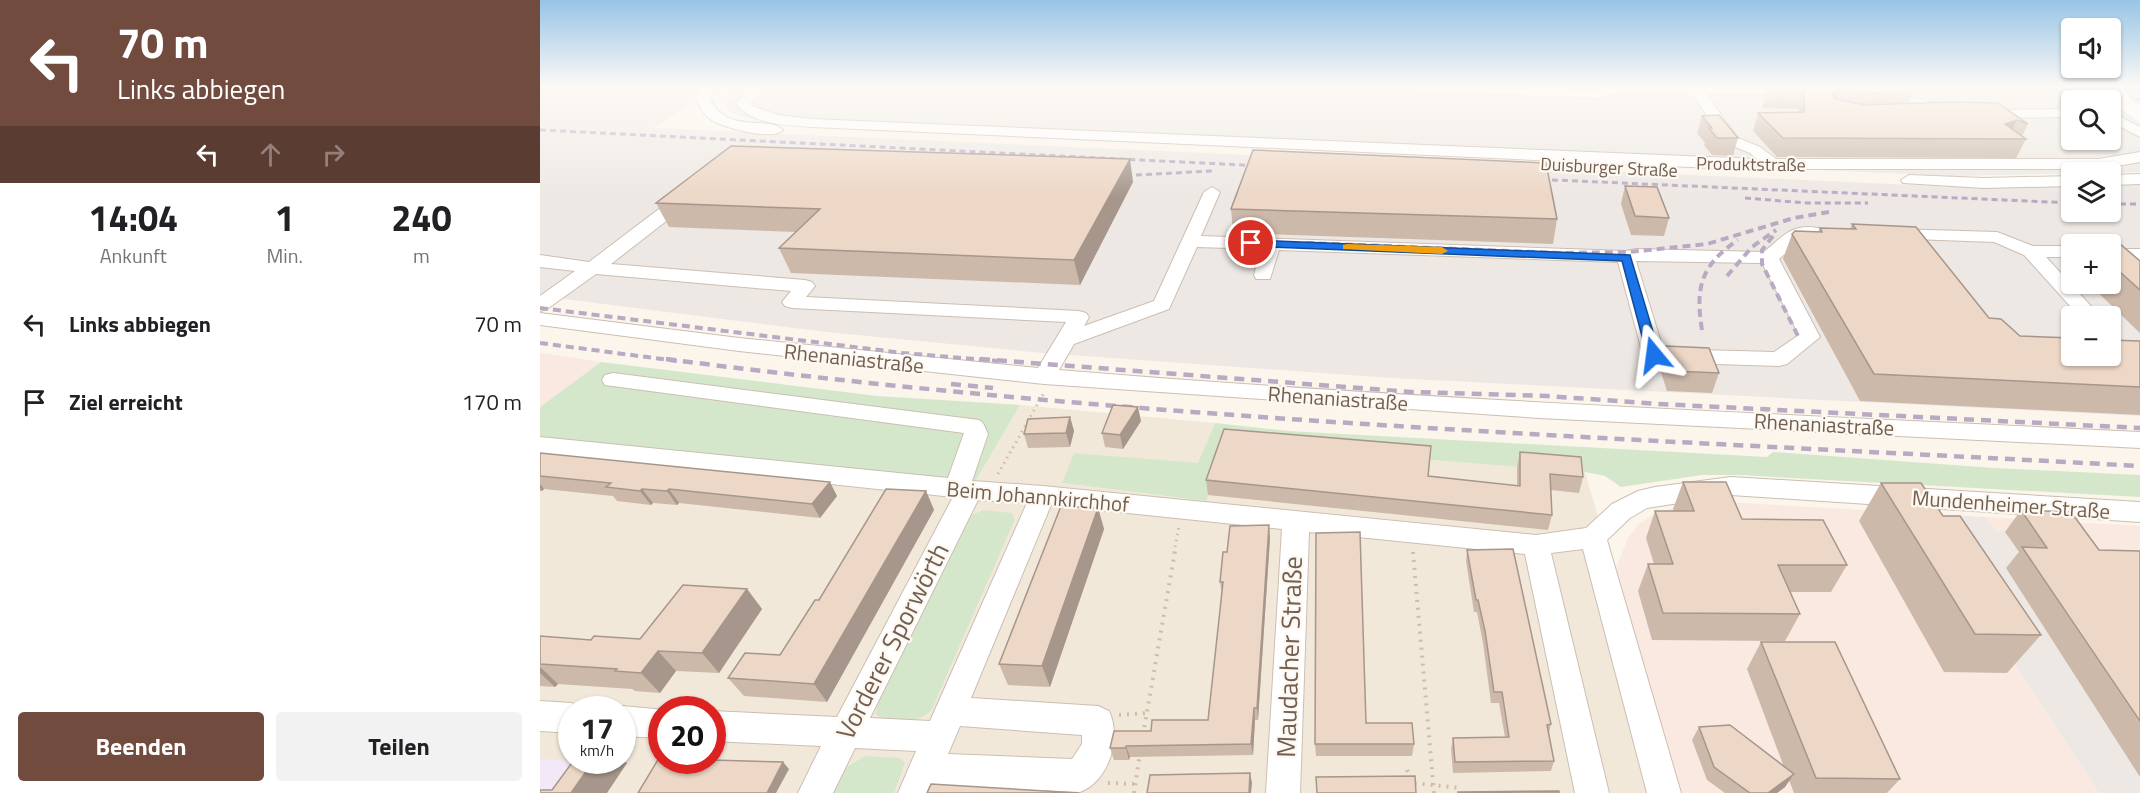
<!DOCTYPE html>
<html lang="de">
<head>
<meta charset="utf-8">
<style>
	body { margin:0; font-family:"Titillium Web",sans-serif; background:#f2f2f2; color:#202124; height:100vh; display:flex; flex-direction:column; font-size:22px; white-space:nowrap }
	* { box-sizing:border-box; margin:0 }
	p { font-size:20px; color:#757577 }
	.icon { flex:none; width:33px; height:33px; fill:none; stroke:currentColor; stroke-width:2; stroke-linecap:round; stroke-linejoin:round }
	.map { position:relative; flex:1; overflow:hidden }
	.drawer { display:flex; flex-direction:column; background:#fff; width:540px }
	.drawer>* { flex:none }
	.top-card { background:#724b3f; color:#fff; overflow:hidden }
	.buttons { position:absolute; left:1521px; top:18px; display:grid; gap:12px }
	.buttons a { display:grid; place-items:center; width:60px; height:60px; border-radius:6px; background:#fff; box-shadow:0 2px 4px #0004; font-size:30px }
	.speed { position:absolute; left:18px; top:696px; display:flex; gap:12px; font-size:30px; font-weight:700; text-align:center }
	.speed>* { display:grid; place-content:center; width:78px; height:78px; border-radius:50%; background:#fff; box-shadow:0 2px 4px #0004; line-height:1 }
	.speed small { font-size:15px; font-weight:400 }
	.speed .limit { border:9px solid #d22; background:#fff; color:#111 }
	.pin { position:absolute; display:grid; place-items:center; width:51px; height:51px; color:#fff; margin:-26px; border:3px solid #fff; border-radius:50%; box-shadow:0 2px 6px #0007 }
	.me { position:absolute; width:66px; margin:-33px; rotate:344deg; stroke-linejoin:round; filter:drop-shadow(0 0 4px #0008) }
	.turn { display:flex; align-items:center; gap:21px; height:126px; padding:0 18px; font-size:27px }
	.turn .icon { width:78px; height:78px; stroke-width:2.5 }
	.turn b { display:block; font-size:42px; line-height:51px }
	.lanes { display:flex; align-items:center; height:57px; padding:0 18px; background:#0003; justify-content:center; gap:30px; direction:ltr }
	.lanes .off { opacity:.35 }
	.eta { display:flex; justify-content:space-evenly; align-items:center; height:102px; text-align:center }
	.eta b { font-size:36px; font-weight:700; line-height:42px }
	.button { display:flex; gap:12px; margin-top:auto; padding:12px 18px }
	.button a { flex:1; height:69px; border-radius:6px; background:#724b3f; color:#fff; font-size:24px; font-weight:700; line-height:69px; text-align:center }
	.button a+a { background:#f2f2f2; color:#202124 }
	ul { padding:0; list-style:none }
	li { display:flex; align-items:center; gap:18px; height:78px; padding:0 18px }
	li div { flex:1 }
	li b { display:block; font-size:22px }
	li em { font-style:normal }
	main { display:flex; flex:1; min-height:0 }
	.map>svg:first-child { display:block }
</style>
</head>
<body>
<main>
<section class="drawer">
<div class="top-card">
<div class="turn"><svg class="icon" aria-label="left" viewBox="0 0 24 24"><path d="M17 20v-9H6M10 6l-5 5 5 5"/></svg><div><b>70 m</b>Links abbiegen</div></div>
<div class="lanes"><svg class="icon" aria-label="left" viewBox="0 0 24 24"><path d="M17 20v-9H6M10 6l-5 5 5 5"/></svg><svg class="icon off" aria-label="ahead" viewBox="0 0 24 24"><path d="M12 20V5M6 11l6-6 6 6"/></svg><svg class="icon off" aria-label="right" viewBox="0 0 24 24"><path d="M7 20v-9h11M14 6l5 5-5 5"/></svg></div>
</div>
<div class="eta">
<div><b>14:04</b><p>Ankunft</p></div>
<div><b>1</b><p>Min.</p></div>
<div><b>240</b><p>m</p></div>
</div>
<ul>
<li><svg class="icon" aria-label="left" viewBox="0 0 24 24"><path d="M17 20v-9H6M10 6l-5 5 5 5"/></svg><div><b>Links abbiegen</b></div><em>70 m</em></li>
<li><svg class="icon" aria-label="arrive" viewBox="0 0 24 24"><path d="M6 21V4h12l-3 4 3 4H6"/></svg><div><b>Ziel erreicht</b></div><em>170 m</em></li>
</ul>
<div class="button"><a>Beenden</a><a>Teilen</a></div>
</section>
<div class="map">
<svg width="1600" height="793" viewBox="0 0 1600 793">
	<rect width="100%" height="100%" fill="#fbf5eb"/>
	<!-- residential -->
	<path fill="#f2e8da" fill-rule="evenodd" d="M480,405L675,423L658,464L534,453L522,483L665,501L686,444L1045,472L1139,793H0V444L435,482ZM32,710H82V760H32ZM122,710H172V760H122Z"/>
	<!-- commercial -->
	<path fill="#f9e9e0" d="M0,353L61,362L0,407Z
		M1181,502L1376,513L1559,793H1139L1074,573L1088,538L1099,524L1116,513L1147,504Z
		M1445,517L1600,526V573L1455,531Z"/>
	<!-- industrial -->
	<path fill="#ede8e3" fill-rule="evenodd" d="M0,87H158L152,103L114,128L1418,187L1531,185L1532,212H1570L1571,184L1600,185V416L851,378L503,353L286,332L0,296ZM1532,244H1570V284H1532ZM1532,316H1570V356H1532Z
		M193,87H1600V172L1414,176L304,127L225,121L204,117L192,113L185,106L187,105L186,102L196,94L190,92ZM1532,100H1570V140H1532Z
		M1376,513L1445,517L1455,531L1465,532L1490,569L1600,573V793H1559Z"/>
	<!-- education -->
	<path fill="#f2e8f7" d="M0,759L87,763L67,793H0Z"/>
	<!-- green -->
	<path fill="#d5e7cb" d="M61,362L337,396L480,405L435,482L0,437V407Z
		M675,423L748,431L1227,457L1233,452L1454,468L1600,475V497L1199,475H1162L1081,487L1065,476L1045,472L686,444L666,501L522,483L534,453L658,463Z
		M443,510L472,513L475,519L392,709C379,725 359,719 341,718L336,714L338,700L428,517Z
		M325,756L360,758L365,763L354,793H285L298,769L305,768Z"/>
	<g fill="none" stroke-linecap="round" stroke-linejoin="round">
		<defs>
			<path id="minor" d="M161,87H175L170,99C188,135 229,115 243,130C233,141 182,128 170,119C163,114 160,107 156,99Z
				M212,87H227L210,104L212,106L238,115L272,119L1217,159L1210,153L1188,144L1151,93L1080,92L1062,98L872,91L865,87L1061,90L1068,87H1258L1264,91L1257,95L1166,94L1198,138L1220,147L1236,159H1559L1600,152V162L1559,169H1195L272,127C248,125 210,125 196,103Z
				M1341,89L1412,108L1414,111L1407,115L1336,96L1334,93Z
				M1532,109V117L1443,118L1436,114L1443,110Z
				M1570,111L1600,127V137L1570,121Z
				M1600,174V184L1570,185V175Z
				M1369,175L1444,178L1532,176V186L1444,188L1363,183L1361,180Z
				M672,187L680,192L661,236L1086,251L1096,249L1224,252C1245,234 1254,222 1283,229L1286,233L1283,237L1263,238L1239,259L1280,337L1247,364L1239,366L1114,362L1106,360L1103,355L1078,262L739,250L730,279H716L714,275L721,249L657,247L629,309L534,344L519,370C879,400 1240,414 1600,432V448L999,418L504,384L199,351L0,325V313L199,338L498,368L526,322L252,308L245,306L242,302L251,291L56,274L7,309L0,311V296L35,271L0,267V255L49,262L140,193L146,192L154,197L152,201L71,264L265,280L272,282L275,286L266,297L539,311L546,313L549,317L544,326L614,301L664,192ZM1096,261L1222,263L1259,335L1234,352L1123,349Z
				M1352,229L1457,232L1493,246H1532V257H1506L1560,316H1539L1484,255L1454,242L1346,238L1343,234L1346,230Z
				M1570,249H1600V261L1570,260Z
				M73,373L439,420L443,423L448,434L432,481L503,486L996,535L1046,528L1072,504L1098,491L1115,487L1191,477L1600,502V522L1191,495L1107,508L1090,518L1067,540L1141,793H1107L1043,549L1011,553L1069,793H1035L985,554L769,532L760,793H726L742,529L511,505L431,698L558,706L569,711C582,738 569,781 540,792L395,786L392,793H358L376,751L315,748L293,793H258L281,746L172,741V711L297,717L413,497L0,453V437L408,478L424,433L65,385L62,380L65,375ZM438,500L487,503L390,721L330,718ZM420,726L542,735V744L532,759L408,754Z
				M0,701L32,703L44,710H32V733L0,731Z
				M82,706L126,710H122V738L82,736V710H73Z"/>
		</defs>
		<!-- minor casing -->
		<use href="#minor" stroke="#ccbeb2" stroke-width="2"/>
		<!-- path-far1 -->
		<path stroke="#d2bba9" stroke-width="3" stroke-dasharray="1.5 4.5" stroke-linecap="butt" d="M458,474L505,391
			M634,553L639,526"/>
		<!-- path -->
		<path stroke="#d2bba9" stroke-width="4" stroke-dasharray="2 6" stroke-linecap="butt" d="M873,552L894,793
			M579,715L607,713
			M603,735L635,551
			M867,770L873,783L921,788
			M568,783L596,784
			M594,793L600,753"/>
		<!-- minor -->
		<use href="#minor" fill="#fff" fill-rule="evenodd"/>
		<!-- rail-far2 -->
		<path stroke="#b9aac4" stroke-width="3" stroke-dasharray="6 4" stroke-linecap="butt" d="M1203,87L1244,88
			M1417,87L1509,91L1600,99
			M1343,88L1412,87
			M0,130L722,166
			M576,176L672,171
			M992,179L1532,203
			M1205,198L1267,203H1328
			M1570,204H1600"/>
		<!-- rail-far1 -->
		<path stroke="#b9aac4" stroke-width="4" stroke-dasharray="8 5" stroke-linecap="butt" d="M1233,236L1222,250V264L1258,336
			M766,243L1021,253L1089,252L1167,244L1254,218L1289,212
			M1187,276L1212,247L1236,230
			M0,308L363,353L458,361
			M1162,330C1155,287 1161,265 1198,240
			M0,343L137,361"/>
		<!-- rail -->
		<path stroke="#b9aac4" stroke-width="4.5" stroke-dasharray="10 7" stroke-linecap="butt" d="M126,359C615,423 1108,439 1600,466
			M440,359L871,392L1007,396L1119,404L1600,428
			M411,384L453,388"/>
		<defs>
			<path id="minor-bridge" d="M1582,87L1579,93L1586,104L1600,114"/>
		</defs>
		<!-- minor-bridge casing -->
		<use href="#minor-bridge" stroke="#ccbeb2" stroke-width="16" stroke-linecap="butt"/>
		<!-- minor-bridge -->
		<use href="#minor-bridge" stroke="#fff" stroke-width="15"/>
	</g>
	<!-- wall -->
	<path fill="#ccb9aa" d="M1359,87L1374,92L1369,103H1458L1488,124L1482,136L1486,139L1476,158L1237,157L1213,131L1218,113L1258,112V109L1223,108V105L1228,88Z
		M1162,116L1198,138L1193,156L1172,155L1164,145L1165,143L1157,133Z
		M593,182L540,285L251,273L239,248L257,232L129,227L116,203Z
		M1085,186L1129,218L1124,236L1091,235L1081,204Z
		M691,209L1017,219L1013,244L693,233Z
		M1312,224L1449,318L1480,336L1600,341V415L1320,401L1243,259L1252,234L1278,232L1280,228L1310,229Z
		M1542,237L1573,238L1600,261V333L1549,284H1570V244H1537Z
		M1532,254V266L1527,262Z
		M1125,346L1179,373L1172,393L1127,391L1119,366Z
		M530,417L534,431L530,447L488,448L484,434Z
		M601,421L583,449L565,447L562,433Z
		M980,452L1043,477L1039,493L1011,490L1012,515L1008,530L668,495L666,480L888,476L977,486V467Z
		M0,453L297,496L280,518L139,503L137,505L113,503L111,505L77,501L73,496L4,489L2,491H0Z
		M1143,482L1202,519L1307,565L1291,592H1250L1260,614L1245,641L1112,640L1098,591L1108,564H1114L1106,538L1115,511H1134L1133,509Z
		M1341,483L1403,516L1501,635L1467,673L1404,672L1319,521Z
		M386,491L394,510L287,702L204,696L188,678L240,655L279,600Z
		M558,508L564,529L510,687L468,685L459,664Z
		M1481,510L1559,550L1600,551V777L1466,568L1479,552L1465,532Z
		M730,538L718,720H715L713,755L590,757L589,760H574L570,748L611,731L668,720L682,594L680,582L687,552Z
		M927,550L1011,724L1009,733L1014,761L1011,771L913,773L911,749L913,738L965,737L959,703H951L943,643L937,612H934L926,561Z
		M207,589L222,609L179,673L136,671L120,693L95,691L92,689L18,684L15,687L0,686V636L51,640L100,639Z
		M1221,642L1360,779L1347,793H1254L1249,780L1245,787L1237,793H1185L1167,780L1152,740L1159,727L1244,767L1207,669Z
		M826,723L874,744L872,756H776L775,744Z"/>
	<!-- shaded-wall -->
	<path fill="#a6968b" d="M1301,88L1294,106L1286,110L1292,92Z
		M1477,120L1468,138L1465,124Z
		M590,159L593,182L540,285L534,260Z
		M598,407L601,421L583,449L580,435Z
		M530,417L534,431L530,447L526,433Z
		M290,482L297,496L280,518L272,504Z
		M0,484L4,489L2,491L0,489Z
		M102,489L113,503L111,505L100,491Z
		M129,489L139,503L137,505L127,491Z
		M386,491L394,510L287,702L274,684Z
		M558,508L564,529L510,687L502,666Z
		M729,525L730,538L718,720L717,708Z
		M207,589L222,609L179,673L162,653Z
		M118,651L136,671L120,693L101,673Z
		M0,667L18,684L15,687L0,673Z
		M714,708L715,720L713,755L711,744Z
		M586,746L590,757L589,760L586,748Z
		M82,759L87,763L67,793H31L54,760H82Z
		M243,762L249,769L236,793H227Z
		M710,773L712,783L711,793H709Z
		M1254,774L1245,787L1237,793H1228Z"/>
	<!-- building -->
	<path fill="#edd7c6" stroke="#a6968b" stroke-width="1.5" d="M1230,87H1359L1374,92L1324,93L1301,88L1292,92V95L1295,99L1324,105L1412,102L1458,103L1488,124L1477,120L1465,124L1486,139L1243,138L1218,113L1264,112V92L1229,90L1228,88Z
		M1179,115L1198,138H1177L1169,128H1172L1162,116Z
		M191,146L590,159L534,260L239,248L280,209L116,203Z
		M713,150L1006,163L1017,219L691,209Z
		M1085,186L1117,187L1129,218L1095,216Z
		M1312,224L1376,227L1449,318L1461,319L1480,336L1532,338V356H1570V340L1600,341V387L1334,374L1252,234L1255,231L1282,232L1280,228L1316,229Z
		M1542,237L1573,238L1600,261V290L1570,263V244H1551Z
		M1125,346L1169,348L1179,373L1133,371Z
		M573,405L598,407L580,435L562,433Z
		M530,417L526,433L484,434L488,419Z
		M684,429L891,446L888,476L980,486V452L1041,457L1043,477L1010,474L1012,515L666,480Z
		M0,453L290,482L272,504L129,489L127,491L102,489L100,491L66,487L71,483L0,476Z
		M1143,482H1186L1202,519L1283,520L1307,565H1238L1260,614L1123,613L1108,564H1133L1115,511H1154Z
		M1341,483H1381L1403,516H1420L1501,635L1435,634Z
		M346,489L386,491L274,684L188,678L205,653L240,655L275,600H279Z
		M521,506L558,508L502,666L459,664Z
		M1481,510L1531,512L1559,550L1600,551V721L1482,547L1507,548Z
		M729,525L717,708H714L711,744L586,746V748H570L574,731H611L612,720H668L680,610L683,582H680L683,552H687L690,526Z
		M820,532L826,723H872L874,744H775L776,533Z
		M973,549L1011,724L1007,725L1014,761L915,762L913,738L969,737L962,692H954L945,631L938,600H936L927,550Z
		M143,585L207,589L162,653L118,651L101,673L75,671L77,669L0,664V636L51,640L54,636L100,639Z
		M1221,642H1295L1360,779L1276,778Z
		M1190,725L1254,774L1228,793H1210L1174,767L1159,727Z
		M119,758H122V760H172L243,762L227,793H98Z
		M34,760H54L31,793H0V790H12Z
		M710,773L709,793H607L610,775Z
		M875,776L876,793H777L776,777Z
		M391,784L539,793H387Z
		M1019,791V793H918V792Z"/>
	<!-- sky -->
	<linearGradient id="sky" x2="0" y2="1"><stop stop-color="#98c4e6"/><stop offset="0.44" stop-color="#fdfaf6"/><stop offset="1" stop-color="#fdfaf6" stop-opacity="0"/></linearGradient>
	<rect width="1600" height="198" fill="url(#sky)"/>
	<!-- route -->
	<path fill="#1a73e8" stroke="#114b97" stroke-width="1.5" d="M711,240L1090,255L1120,355L1114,359L1107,355L1082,261L707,246L705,243Z"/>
	<!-- slow -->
	<path fill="#f59e0b" d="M807,244L902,247L908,251L902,254L803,249V245Z"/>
	<g text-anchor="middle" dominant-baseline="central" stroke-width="4.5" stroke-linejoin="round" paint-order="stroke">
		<!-- far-street labels -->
		<g font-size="18" fill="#735f51" stroke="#fdf9f2">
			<text transform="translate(1211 164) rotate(1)">Produktstraße</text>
			<text transform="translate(1069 167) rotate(3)">Duisburger Straße</text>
		</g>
		<!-- street labels -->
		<g font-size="21" fill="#735f51" stroke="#fdf9f2">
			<text transform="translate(314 358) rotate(6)">Rhenaniastraße</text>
			<text transform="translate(798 398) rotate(4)">Rhenaniastraße</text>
			<text transform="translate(1284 424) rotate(3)">Rhenaniastraße</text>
			<text transform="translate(498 496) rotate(5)">Beim Johannkirchhof</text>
			<text transform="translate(1471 504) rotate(4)">Mundenheimer Straße</text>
		</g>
		<!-- near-street labels -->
		<g font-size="26" fill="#735f51" stroke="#fdf9f2">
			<text transform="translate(352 641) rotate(-63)">Vorderer Sporwörth</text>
			<text transform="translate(749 657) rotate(-88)">Maudacher Straße</text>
		</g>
	</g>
</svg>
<div class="buttons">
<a><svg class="icon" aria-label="sound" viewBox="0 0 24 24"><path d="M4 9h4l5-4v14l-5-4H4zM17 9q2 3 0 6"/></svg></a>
<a><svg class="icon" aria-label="search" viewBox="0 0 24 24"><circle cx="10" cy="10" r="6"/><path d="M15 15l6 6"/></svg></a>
<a><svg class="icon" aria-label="layers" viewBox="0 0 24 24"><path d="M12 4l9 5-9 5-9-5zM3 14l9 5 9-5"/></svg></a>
<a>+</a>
<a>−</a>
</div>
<div class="speed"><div>17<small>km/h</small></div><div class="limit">20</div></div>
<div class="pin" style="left:711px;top:243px;background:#d93025"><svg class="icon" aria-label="arrive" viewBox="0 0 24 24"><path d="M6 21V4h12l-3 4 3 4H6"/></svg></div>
<svg class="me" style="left:1114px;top:355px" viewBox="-20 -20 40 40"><path d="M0-17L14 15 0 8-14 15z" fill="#1a73e8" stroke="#fff" stroke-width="4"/></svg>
</div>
</main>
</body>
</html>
